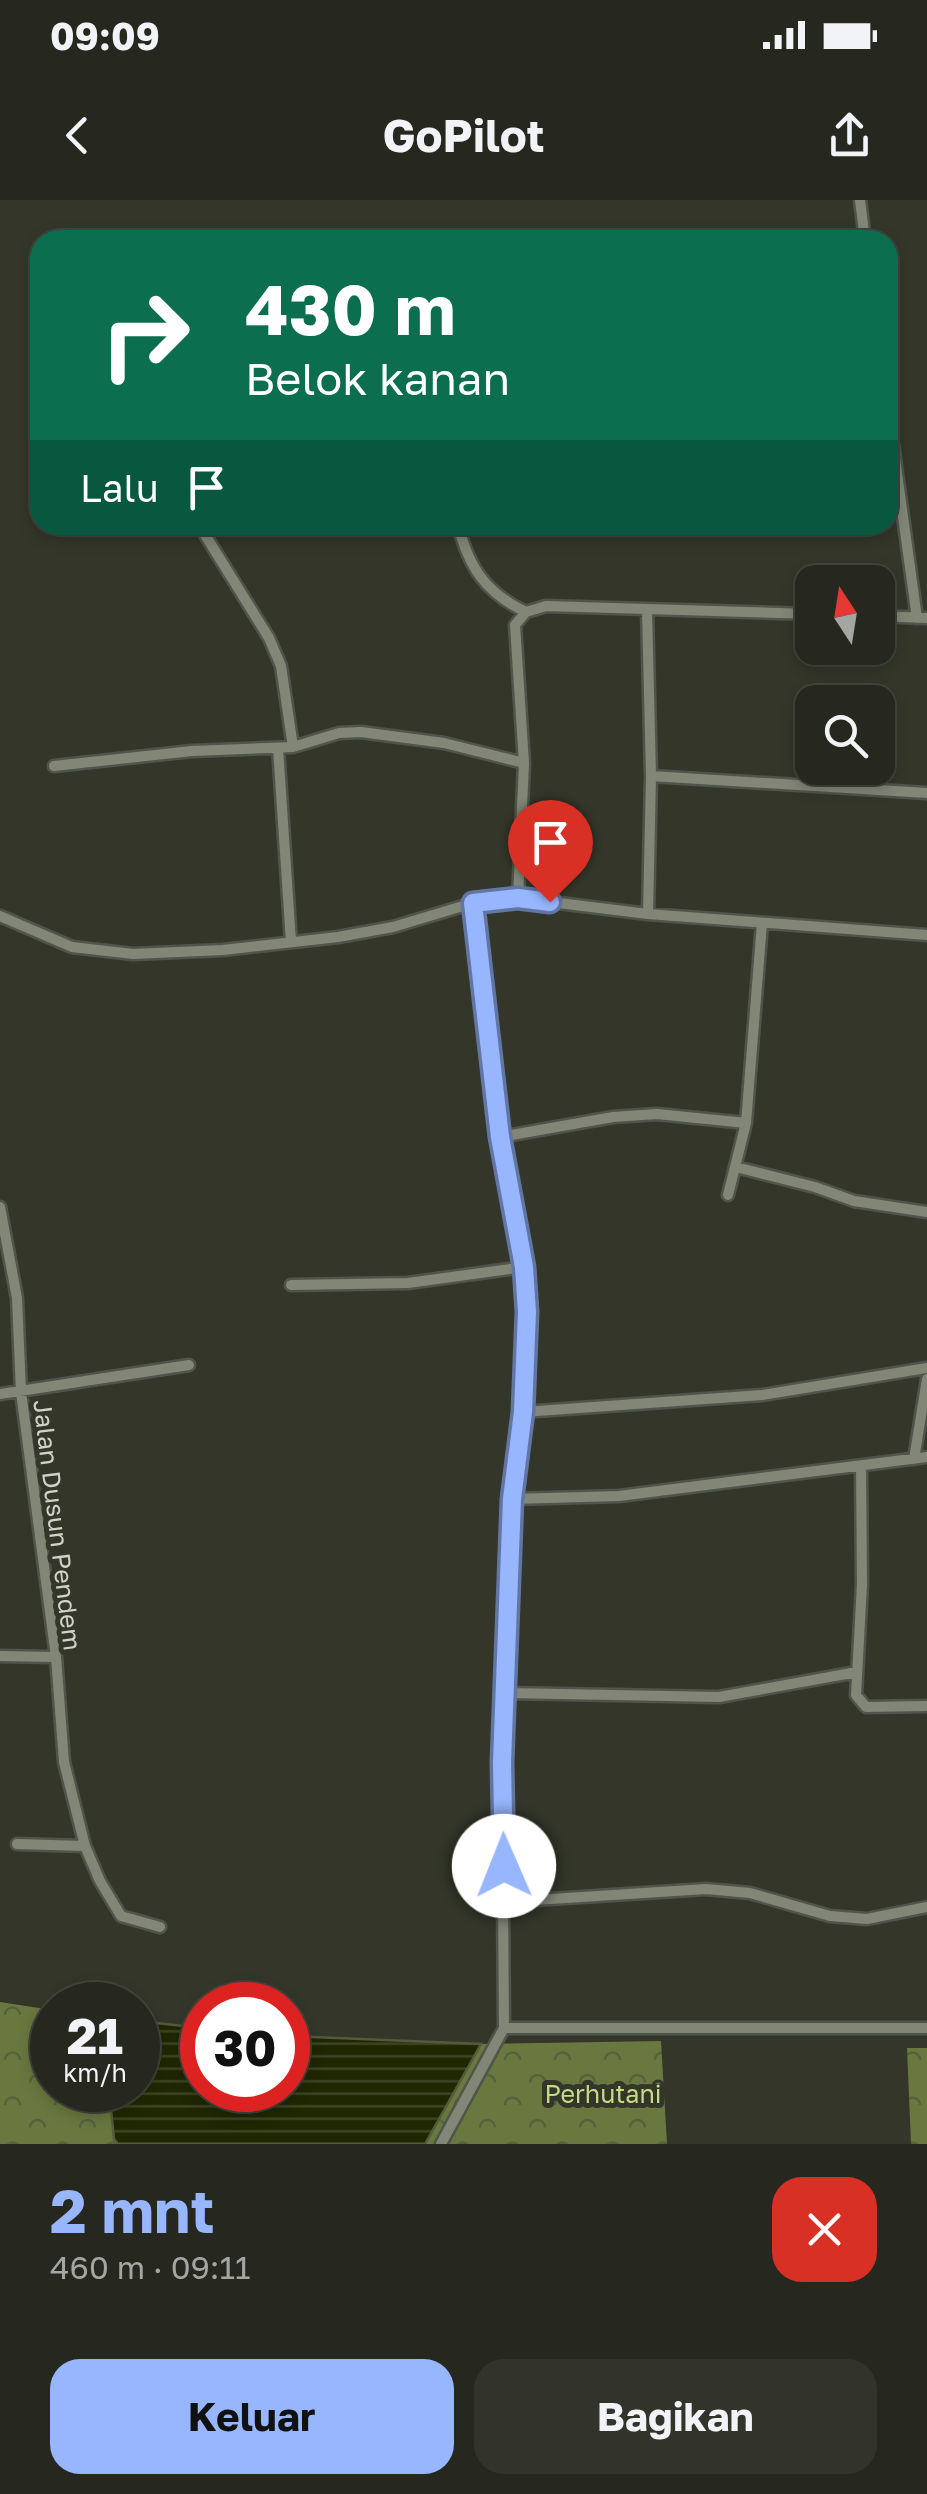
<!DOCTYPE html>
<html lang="id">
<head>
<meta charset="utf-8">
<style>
	body { margin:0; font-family:"Golos Text",sans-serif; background:#32342c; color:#f1f3f6; height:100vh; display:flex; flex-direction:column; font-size:38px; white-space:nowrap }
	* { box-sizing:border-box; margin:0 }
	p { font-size:32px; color:#a4a6a4 }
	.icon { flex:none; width:55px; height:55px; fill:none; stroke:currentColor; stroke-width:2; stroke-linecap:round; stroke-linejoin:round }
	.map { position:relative; height:1944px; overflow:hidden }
	.sheet { display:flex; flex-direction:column; background:#26281f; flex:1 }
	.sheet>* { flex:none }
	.hud { position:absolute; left:30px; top:30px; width:868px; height:305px; border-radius:30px; box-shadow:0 5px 15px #0003,0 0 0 2px #42443d; background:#0b6e4f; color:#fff; overflow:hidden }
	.needle { width:65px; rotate:348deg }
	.buttons { position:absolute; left:795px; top:365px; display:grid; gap:20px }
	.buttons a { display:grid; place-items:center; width:100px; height:100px; border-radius:20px; background:#26281f; box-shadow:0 5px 15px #0003,0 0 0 2px #42443d; font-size:50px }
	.speed { position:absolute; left:30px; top:1782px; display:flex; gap:20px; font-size:50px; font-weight:700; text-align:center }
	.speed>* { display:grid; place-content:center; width:130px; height:130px; border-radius:50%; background:#26281f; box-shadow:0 5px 15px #0003,0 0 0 2px #42443d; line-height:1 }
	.speed small { font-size:25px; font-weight:400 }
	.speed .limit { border:15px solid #d22; background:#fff; color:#111 }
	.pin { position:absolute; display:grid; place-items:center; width:85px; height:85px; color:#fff; margin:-102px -42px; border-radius:50% 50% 50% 0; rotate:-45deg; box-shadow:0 0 10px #0007 }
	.pin .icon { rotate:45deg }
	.me { position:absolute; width:110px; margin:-55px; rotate:359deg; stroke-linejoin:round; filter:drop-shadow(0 0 8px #0008) }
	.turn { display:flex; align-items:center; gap:35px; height:210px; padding:0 50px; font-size:45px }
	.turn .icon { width:130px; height:130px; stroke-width:2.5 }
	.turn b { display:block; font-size:70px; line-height:85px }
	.then { display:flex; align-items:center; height:95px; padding:0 50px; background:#0003; gap:20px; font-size:38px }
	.round { display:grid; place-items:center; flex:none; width:105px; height:105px; border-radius:30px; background:#32342c }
	.headline { display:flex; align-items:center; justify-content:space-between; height:170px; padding:0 50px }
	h1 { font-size:60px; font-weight:700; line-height:75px; color:#97b6fd }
	.cta { display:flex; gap:20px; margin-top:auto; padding:20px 50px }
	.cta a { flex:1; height:115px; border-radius:30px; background:#97b6fd; color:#111; font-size:40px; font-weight:700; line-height:115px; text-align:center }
	.cta a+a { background:#32342c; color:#f1f3f6 }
	.status { display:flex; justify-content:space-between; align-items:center; height:70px; padding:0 50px; background:#26281f; direction:ltr }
	.status svg { height:28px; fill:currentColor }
	header { display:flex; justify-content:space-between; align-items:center; height:130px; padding:0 50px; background:#26281f; font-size:45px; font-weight:700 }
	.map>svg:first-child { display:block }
</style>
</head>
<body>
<div class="status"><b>09:09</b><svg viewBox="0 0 49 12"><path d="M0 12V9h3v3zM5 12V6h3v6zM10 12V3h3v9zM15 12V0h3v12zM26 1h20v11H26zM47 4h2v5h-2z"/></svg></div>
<header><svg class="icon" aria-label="back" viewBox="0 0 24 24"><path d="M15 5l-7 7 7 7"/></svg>GoPilot<svg class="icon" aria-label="share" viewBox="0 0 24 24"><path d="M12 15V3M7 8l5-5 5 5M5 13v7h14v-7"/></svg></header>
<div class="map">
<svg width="927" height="1944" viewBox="0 0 927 1944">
	<defs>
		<pattern id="forest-crowns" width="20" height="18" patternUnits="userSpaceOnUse" patternTransform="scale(2.5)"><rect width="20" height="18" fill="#69783f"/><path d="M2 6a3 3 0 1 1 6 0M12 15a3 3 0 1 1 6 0" fill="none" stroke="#58613e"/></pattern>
		<pattern id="water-rules" width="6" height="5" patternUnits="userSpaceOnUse" patternTransform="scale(2.5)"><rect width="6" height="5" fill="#1f2700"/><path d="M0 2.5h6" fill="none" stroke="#3e4524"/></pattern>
	</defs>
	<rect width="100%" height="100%" fill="#333629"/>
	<!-- forest -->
	<path fill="url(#forest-crowns)" d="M0,1802L52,1810V1890H109L114,1939L118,1944H0Z
		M661,1841L667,1944H425L481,1844Z
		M907,1848H927V1944H911Z"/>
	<!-- water -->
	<path fill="url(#water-rules)" stroke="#545b3d" stroke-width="2.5" d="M138,1821L202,1828V1890H288V1836L481,1844L425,1944H118L114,1939L109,1890H138Z"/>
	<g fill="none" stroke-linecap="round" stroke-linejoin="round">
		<defs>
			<path id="minor" d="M860,0L865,40
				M888,208L917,418
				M199,325L269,438L281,466L293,547
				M458,325C469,368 486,393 526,412
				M647,410L651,576L648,714
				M878,416L927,418
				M278,548L291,742
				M54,566L192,551L293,547L339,533L361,532L444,543L524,563
				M651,576L927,593
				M518,698L524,563L515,425L526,412L546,406L812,414
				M0,716L72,747L133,754L223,750L338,737L393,727L473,703L518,698L648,714L927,735
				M500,937L613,917L657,914L746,923
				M736,967L815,987L854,1001L927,1012
				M728,995L746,923L762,723
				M0,1007L17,1098L21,1192L56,1457L64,1562L85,1646L100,1681L121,1716L160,1727
				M291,1085L408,1083L524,1067
				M0,1194L189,1165
				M523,1212L762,1195L927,1168
				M914,1259L927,1179
				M861,1266L862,1384L856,1495L866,1507L927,1506
				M512,1299L619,1296L927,1257
				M0,1456L56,1457
				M506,1493L719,1497L857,1472
				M17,1644L85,1646
				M505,1702L706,1689L750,1693L830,1716L867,1719L927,1707
				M504,1828H927
				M441,1944L504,1828L502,1562L512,1299L523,1212L527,1113L524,1067L500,937L473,703"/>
		</defs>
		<!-- minor casing -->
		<use href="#minor" stroke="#51544a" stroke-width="15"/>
		<!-- minor -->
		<use href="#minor" stroke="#818677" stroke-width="10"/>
	</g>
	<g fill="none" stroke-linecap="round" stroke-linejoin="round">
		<defs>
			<path id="route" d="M504,1666L502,1562L512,1299L523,1212L527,1112L524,1067L500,937L473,703L518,698L550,702"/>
		</defs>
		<!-- route casing -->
		<use href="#route" stroke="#6276a4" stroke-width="25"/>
		<!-- route -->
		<use href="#route" stroke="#97b6fd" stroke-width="18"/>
	</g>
	<g text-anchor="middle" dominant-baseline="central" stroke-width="10" stroke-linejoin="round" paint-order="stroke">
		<!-- street labels -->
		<g font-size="25" fill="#d1d3cb" stroke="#333629">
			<text transform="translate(58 1325) rotate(83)">Jalan Dusun Pendem</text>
		</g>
		<!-- park labels -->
		<g font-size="25" fill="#c5db86" stroke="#333629">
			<text x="603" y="1893">Perhutani</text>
		</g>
	</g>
</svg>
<div class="buttons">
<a><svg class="needle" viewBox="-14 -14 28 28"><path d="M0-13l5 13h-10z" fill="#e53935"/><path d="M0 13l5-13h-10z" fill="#a4a6a4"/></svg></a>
<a><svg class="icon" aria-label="search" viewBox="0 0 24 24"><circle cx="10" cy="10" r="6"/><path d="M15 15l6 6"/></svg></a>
</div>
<div class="speed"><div>21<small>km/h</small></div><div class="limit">30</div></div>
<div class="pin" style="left:550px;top:702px;background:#d93025"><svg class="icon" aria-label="arrive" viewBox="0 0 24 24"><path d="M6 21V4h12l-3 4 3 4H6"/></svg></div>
<svg class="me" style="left:504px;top:1666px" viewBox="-20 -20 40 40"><circle r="19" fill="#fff"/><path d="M0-13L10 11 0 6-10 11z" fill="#97b6fd"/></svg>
<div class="hud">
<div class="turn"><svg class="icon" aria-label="right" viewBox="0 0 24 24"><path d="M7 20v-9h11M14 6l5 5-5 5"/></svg><div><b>430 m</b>Belok kanan</div></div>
<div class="then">Lalu<svg class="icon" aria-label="arrive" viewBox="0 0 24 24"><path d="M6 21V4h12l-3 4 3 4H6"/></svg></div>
</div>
</div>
<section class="sheet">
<div class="headline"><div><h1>2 mnt</h1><p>460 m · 09:11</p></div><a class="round" style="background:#d93025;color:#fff"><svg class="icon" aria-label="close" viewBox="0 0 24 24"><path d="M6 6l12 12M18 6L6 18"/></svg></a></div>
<div class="cta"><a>Keluar</a><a>Bagikan</a></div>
</section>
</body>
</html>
